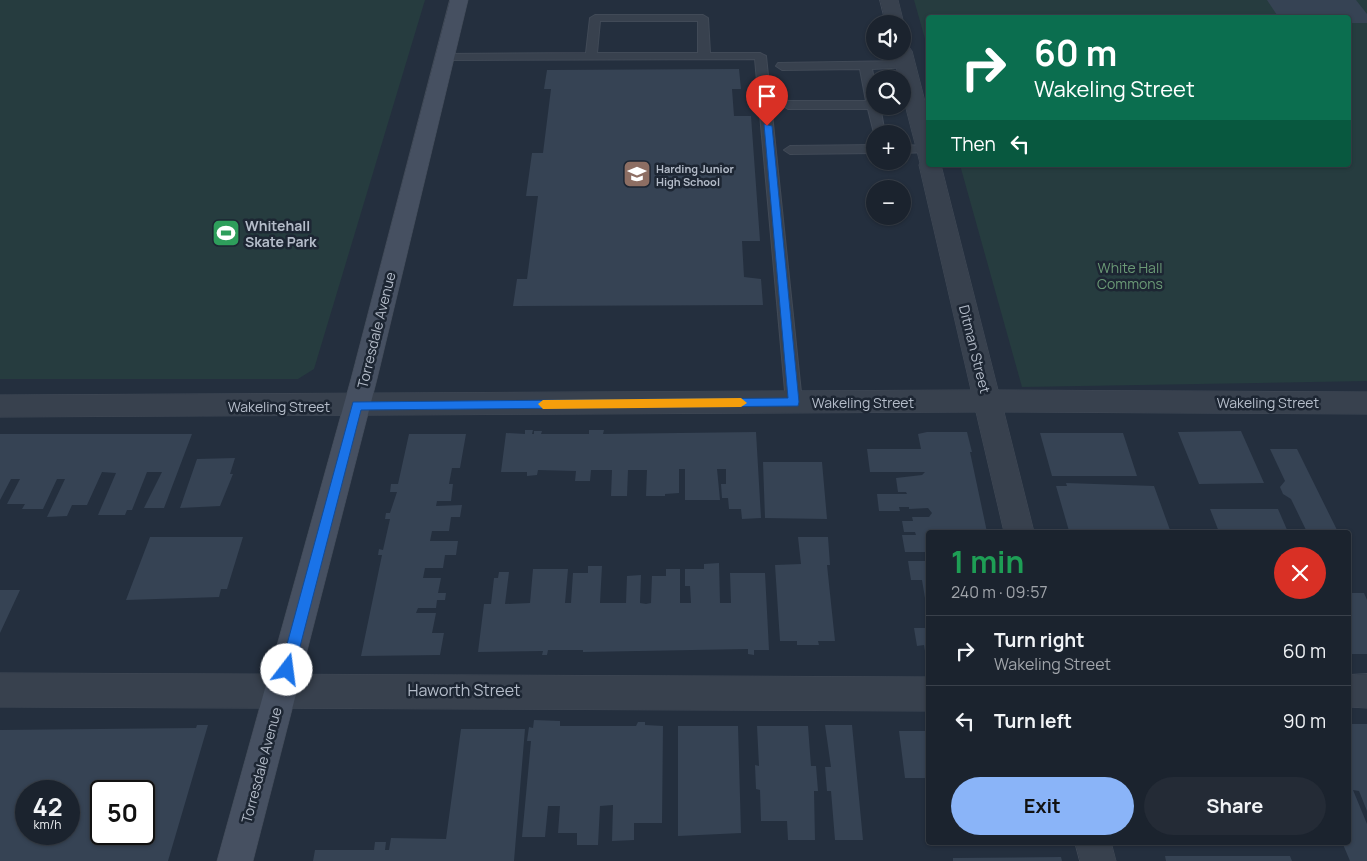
<!DOCTYPE html>
<html lang="en">
<head>
<meta charset="utf-8">
<style>
	body { margin:0; font-family:Manrope,sans-serif; background:#242b36; color:#f1f3f6; height:100vh; display:flex; flex-direction:column; font-size:19px; white-space:nowrap }
	* { box-sizing:border-box; margin:0 }
	p { font-size:16px; color:#a0a4aa }
	.icon { flex:none; width:28px; height:28px; fill:none; stroke:currentColor; stroke-width:2; stroke-linecap:round; stroke-linejoin:round }
	.map { position:relative; flex:1; overflow:hidden }
	.panel { position:absolute; left:926px; top:530px; width:425px; height:315px; display:flex; flex-direction:column; background:#1b232e; border-radius:5px; box-shadow:0 1px 4px #0004,0 0 0 1px #39404a }
	.panel>* { flex:none }
	.banner { position:absolute; left:926px; top:15px; width:425px; height:152px; border-radius:5px; box-shadow:0 1px 4px #0004,0 0 0 1px #39404a; background:#0b6e4f; color:#fff; overflow:hidden }
	.buttons { position:absolute; left:866px; top:15px; display:grid; gap:10px }
	.buttons a { display:grid; place-items:center; width:45px; height:45px; border-radius:50%; background:#1b232e; box-shadow:0 1px 4px #0004,0 0 0 1px #39404a; font-size:25px }
	.speed { position:absolute; left:15px; top:780px; display:flex; gap:10px; font-size:25px; font-weight:700; text-align:center }
	.speed>* { display:grid; place-content:center; width:65px; height:65px; border-radius:50%; background:#1b232e; box-shadow:0 1px 4px #0004,0 0 0 1px #39404a; line-height:1 }
	.speed small { font-size:12px; font-weight:400 }
	.speed .limit { border:2px solid #111; border-radius:8px; background:#fff; color:#111 }
	.pin { position:absolute; display:grid; place-items:center; width:42px; height:42px; color:#fff; margin:-51px -21px; border-radius:50% 50% 50% 0; rotate:-45deg; box-shadow:0 0 5px #0007 }
	.pin .icon { rotate:45deg }
	.me { position:absolute; width:55px; margin:-28px; rotate:15deg; stroke-linejoin:round; filter:drop-shadow(0 0 4px #0008) }
	.turn { display:flex; align-items:center; gap:18px; height:105px; padding:0 25px; font-size:22px }
	.turn .icon { width:65px; height:65px; stroke-width:2.5 }
	.turn b { display:block; font-size:35px; line-height:42px }
	.then { display:flex; align-items:center; height:48px; padding:0 25px; background:#0003; gap:10px; font-size:19px }
	.round { display:grid; place-items:center; flex:none; width:52px; height:52px; border-radius:26px; background:#242b36 }
	.overview { display:flex; align-items:center; justify-content:space-between; height:85px; padding:0 25px }
	h1 { font-size:30px; font-weight:700; line-height:38px; color:#1e9e55 }
	.action { display:flex; gap:10px; margin-top:auto; padding:10px 25px }
	.action a { flex:1; height:58px; border-radius:30px; background:#8ab4f8; color:#111; font-size:20px; font-weight:700; line-height:58px; text-align:center }
	.action a+a { background:#242b36; color:#f1f3f6 }
	ul { padding:0; list-style:none }
	li { display:flex; align-items:center; gap:15px; height:70px; padding:0 25px; border-top:1px solid #39404a }
	li div { flex:1 }
	li b { display:block; font-size:19px }
	li em { font-style:normal }
	.map>svg:first-child { display:block }
</style>
</head>
<body>
<div class="map">
<svg width="1367" height="861" viewBox="0 0 1367 861">
	<rect width="100%" height="100%" fill="#242f3e"/>
	<!-- green -->
	<path fill="#263c3f" d="M0,0H425L314,369L298,379H0Z
		M914,0H1367V381L1022,387L960,165H1349V18H929V53Z"/>
	<!-- building -->
	<path fill="#364354" fill-rule="evenodd" d="M1267,0H1356L1367,14V23H1349V18H1279Z
		M739,69L741,89H732L734,116H751L760,241H742L744,277L761,279L763,305L513,306L517,279H527L538,196H526L532,153H543L551,89H544L547,70Z
		M525,430H533L532,434H534V431H542L541,434H589V430H604L603,434L756,432L761,518L742,519L741,509H729L728,498H722L721,484H726V469H717L720,500H685V469H679V493L665,494V496H646L647,470H628L627,496H611L612,470H591L590,481H575L576,471L538,470L537,475L527,476V472H501L506,433L525,434Z
		M1241,431L1264,483L1199,484L1178,432Z
		M927,432H967L972,452H970L987,532H929V552H905L902,535H916L915,532H904L902,521H913L912,517H929L932,513L928,508L909,509V507H899L900,511H879L877,494H907L906,492H898L896,478L922,475L925,472H870L867,449H921L918,434Z
		M1040,433H1123L1137,476H1052Z
		M0,434H192L164,508H144L162,472H147L132,510H127L125,515H98L116,473L102,472L87,505H72L67,516L47,517L65,479H57L43,509H22L25,504H7L20,479H11L0,500Z
		M409,434H466L460,468H452L449,484H453L451,501H437L436,506L462,505L460,517H451L449,531H432L430,541H458L456,555H445L443,568H425L423,578H441L438,593H446L445,600H437L436,608H418L416,613H436L432,633H444L440,655L361,656L382,555H378L379,549L383,550L390,519H385L386,513H390L397,492H390L391,484H398Z
		M1270,449H1297L1338,532H1307L1291,499L1283,494L1280,487L1285,481Z
		M235,458L230,474H233L220,506L180,508L197,459Z
		M763,462H822L827,519L765,518Z
		M1066,483L1154,486L1170,530L1069,531L1056,486H1067Z
		M1210,509H1278L1288,532H1219Z
		M150,537H243L227,589H221L219,597L126,600Z
		M798,537H828L830,565H827L835,641H818L819,645H797V641H780L775,565L801,564Z
		M908,561H929V598H925L922,580H911Z
		M719,563L720,603H731L730,573H765L769,650H754V655L748,654V649L583,652V650H548L547,655H542L543,651L478,652L484,604H491L494,578H498L499,572H509L505,604L530,603L533,569H568L565,603H571L573,573H588V566H602L600,603H626L627,576L641,575L640,603L646,604L651,603L652,576H666V569H680V603H691L690,586H685V569H704V564Z
		M0,590H20L0,633Z
		M1349,593H1364L1367,600V654H1349Z
		M914,628H929V651H925L924,645L917,646Z
		M534,720L560,721V726H636L638,722H645V725L663,726L662,823H634V840L612,841L613,805L600,806L598,845H577V833H558L560,806H548L545,837H522L531,741H527L529,727L533,728Z
		M1349,724H1367V811L1359,791L1353,790L1367,824V861H1350L1342,842H1349Z
		M197,725H208L168,861H0V730L196,728ZM26,791H69V834H26ZM101,791H144V834H101Z
		M825,725H852L863,840H835L831,791H827L825,767H831Z
		M678,726H738L741,833L678,836Z
		M757,726H808L811,766H816L818,791H814L815,840H788L787,821H761L760,790L756,789L755,765L759,766Z
		M461,729H525L514,861H313L315,850H374L375,842H386L385,850H389L391,838L446,839Z
		M899,731H929V778H905Z
		M1165,856H1290L1292,861H1166Z
		M1061,857L1062,861H953V858Z"/>
	<g fill="none" stroke-linecap="round" stroke-linejoin="round">
		<defs>
			<path id="lane" d="M595,15H703L708,18L710,53H760L766,56L802,402L800,407L794,409L788,407L786,402L755,59L445,60L439,57L445,54L586,53L590,18ZM600,21H698V53H597Z
				M906,61L910,63V67L872,69L875,85V106H880L885,134H875V137L868,109H788L782,105L788,101H866L860,69L782,70L776,66L778,63Z
				M875,145V153L790,154L784,150L790,146Z
				M902,145L929,146V152L902,153Z"/>
			<path id="street" d="M880,0H898L904,24L902,27V24H886Z
				M902,45L909,47L912,51L929,117V165H941L998,390L1367,392V414L1004,412L1034,532H1004L976,412L0,417V395L971,390L919,165L920,163L902,93V79H899L892,51H902Z
				M0,673L929,677V711L0,707Z
				M1367,674V708L1349,707V675Z
				M1075,842H1111L1116,861H1080Z"/>
			<path id="secondary" d="M450,0H468L377,379L253,861H217L351,379Z"/>
		</defs>
		<!-- lane casing -->
		<use href="#lane" stroke="#414a57" stroke-width="2"/>
		<!-- street casing -->
		<use href="#street" stroke="#414a57" stroke-width="1"/>
		<!-- secondary casing -->
		<use href="#secondary" stroke="#414a57" stroke-width="1"/>
		<!-- lane -->
		<use href="#lane" fill="#38414e" fill-rule="evenodd"/>
		<!-- street -->
		<use href="#street" fill="#38414e" fill-rule="evenodd"/>
		<!-- secondary -->
		<use href="#secondary" fill="#465061" fill-rule="evenodd"/>
	</g>
	<!-- route -->
	<path fill="#1a73e8" stroke="#114b97" d="M764,124L772,126L799,402L798,406L361,410L294,670L292,675L287,677L282,675L280,670L353,402L788,398Z"/>
	<!-- slow -->
	<path fill="#f59e0b" d="M741,398L747,403L741,407L543,409L538,404L543,400Z"/>
	<!-- icons -->
	<defs>
		<symbol id="school-square" viewBox="-11 -11 22 22"><rect x="-9" y="-9" width="18" height="18" rx="4" fill="#8d6e63" stroke="#1d2633"/><path d="M0-5L7-2L0 1L-7-2ZM-4 1L0 2.5L4 1V4Q0 6-4 4Z" fill="#fff"/></symbol>
		<symbol id="stadium-square" viewBox="-11 -11 22 22"><rect x="-9" y="-9" width="18" height="18" rx="4" fill="#2e9e5b" stroke="#1d2633"/><path d="M0-5a6.5 5 0 1 0 0 10a6.5 5 0 1 0 0-10ZM-3.5-1.8h7v3.6h-7Z" fill="#fff"/></symbol>
	</defs>
	<g fill-rule="evenodd">
		<use href="#school-square" x="621" y="158" width="32" height="32"/>
		<use href="#stadium-square" x="210" y="217" width="32" height="32"/>
	</g>
	<g text-anchor="middle" dominant-baseline="central" stroke-width="5" stroke-linejoin="round" paint-order="stroke">
		<!-- far-poi labels -->
		<g font-size="11" font-weight="bold" fill="#b4bcc9" stroke="#1d2633" text-anchor="start">
			<text x="656" y="168">Harding Junior<tspan x="656" dy="13">High School</tspan></text>
		</g>
		<!-- poi labels -->
		<g font-size="14" font-weight="bold" fill="#b4bcc9" stroke="#1d2633" text-anchor="start">
			<text x="245" y="225">Whitehall<tspan x="245" dy="16">Skate Park</tspan></text>
		</g>
		<!-- park labels -->
		<g font-size="14" fill="#6b9a76" stroke="#1d2633">
			<text x="1130" y="267">White Hall<tspan x="1130" dy="16">Commons</tspan></text>
		</g>
		<!-- street labels -->
		<g font-size="14" fill="#b4bcc9" stroke="#1d2633">
			<text transform="translate(376 330) rotate(-76)">Torresdale Avenue</text>
			<text transform="translate(975 349) rotate(76)">Ditman Street</text>
			<text x="863" y="402">Wakeling Street</text>
			<text x="1268" y="402">Wakeling Street</text>
			<text x="279" y="406">Wakeling Street</text>
			<text transform="translate(261 765) rotate(-75)">Torresdale Avenue</text>
		</g>
		<!-- near-street labels -->
		<g font-size="16" fill="#b4bcc9" stroke="#1d2633">
			<text x="464" y="690">Haworth Street</text>
		</g>
	</g>
</svg>
<div class="buttons">
<a><svg class="icon" aria-label="sound" viewBox="0 0 24 24"><path d="M4 9h4l5-4v14l-5-4H4zM17 9q2 3 0 6"/></svg></a>
<a><svg class="icon" aria-label="search" viewBox="0 0 24 24"><circle cx="10" cy="10" r="6"/><path d="M15 15l6 6"/></svg></a>
<a>+</a>
<a>−</a>
</div>
<div class="speed"><div>42<small>km/h</small></div><div class="limit">50</div></div>
<div class="pin" style="left:767px;top:126px;background:#d93025"><svg class="icon" aria-label="arrive" viewBox="0 0 24 24"><path d="M6 21V4h12l-3 4 3 4H6"/></svg></div>
<svg class="me" style="left:287px;top:670px" viewBox="-20 -20 40 40"><circle r="19" fill="#fff"/><path d="M0-13L10 11 0 6-10 11z" fill="#1a73e8"/></svg>
<div class="banner">
<div class="turn"><svg class="icon" aria-label="right" viewBox="0 0 24 24"><path d="M7 20v-9h11M14 6l5 5-5 5"/></svg><div><b>60 m</b>Wakeling Street</div></div>
<div class="then">Then<svg class="icon" aria-label="left" viewBox="0 0 24 24"><path d="M17 20v-9H6M10 6l-5 5 5 5"/></svg></div>
</div>
<section class="panel">
<div class="overview"><div><h1>1 min</h1><p>240 m · 09:57</p></div><a class="round" style="background:#d93025;color:#fff"><svg class="icon" aria-label="close" viewBox="0 0 24 24"><path d="M6 6l12 12M18 6L6 18"/></svg></a></div>
<ul>
<li><svg class="icon" aria-label="right" viewBox="0 0 24 24"><path d="M7 20v-9h11M14 6l5 5-5 5"/></svg><div><b>Turn right</b><p>Wakeling Street</p></div><em>60 m</em></li>
<li><svg class="icon" aria-label="left" viewBox="0 0 24 24"><path d="M17 20v-9H6M10 6l-5 5 5 5"/></svg><div><b>Turn left</b></div><em>90 m</em></li>
</ul>
<div class="action"><a>Exit</a><a>Share</a></div>
</section>
</div>
</body>
</html>
